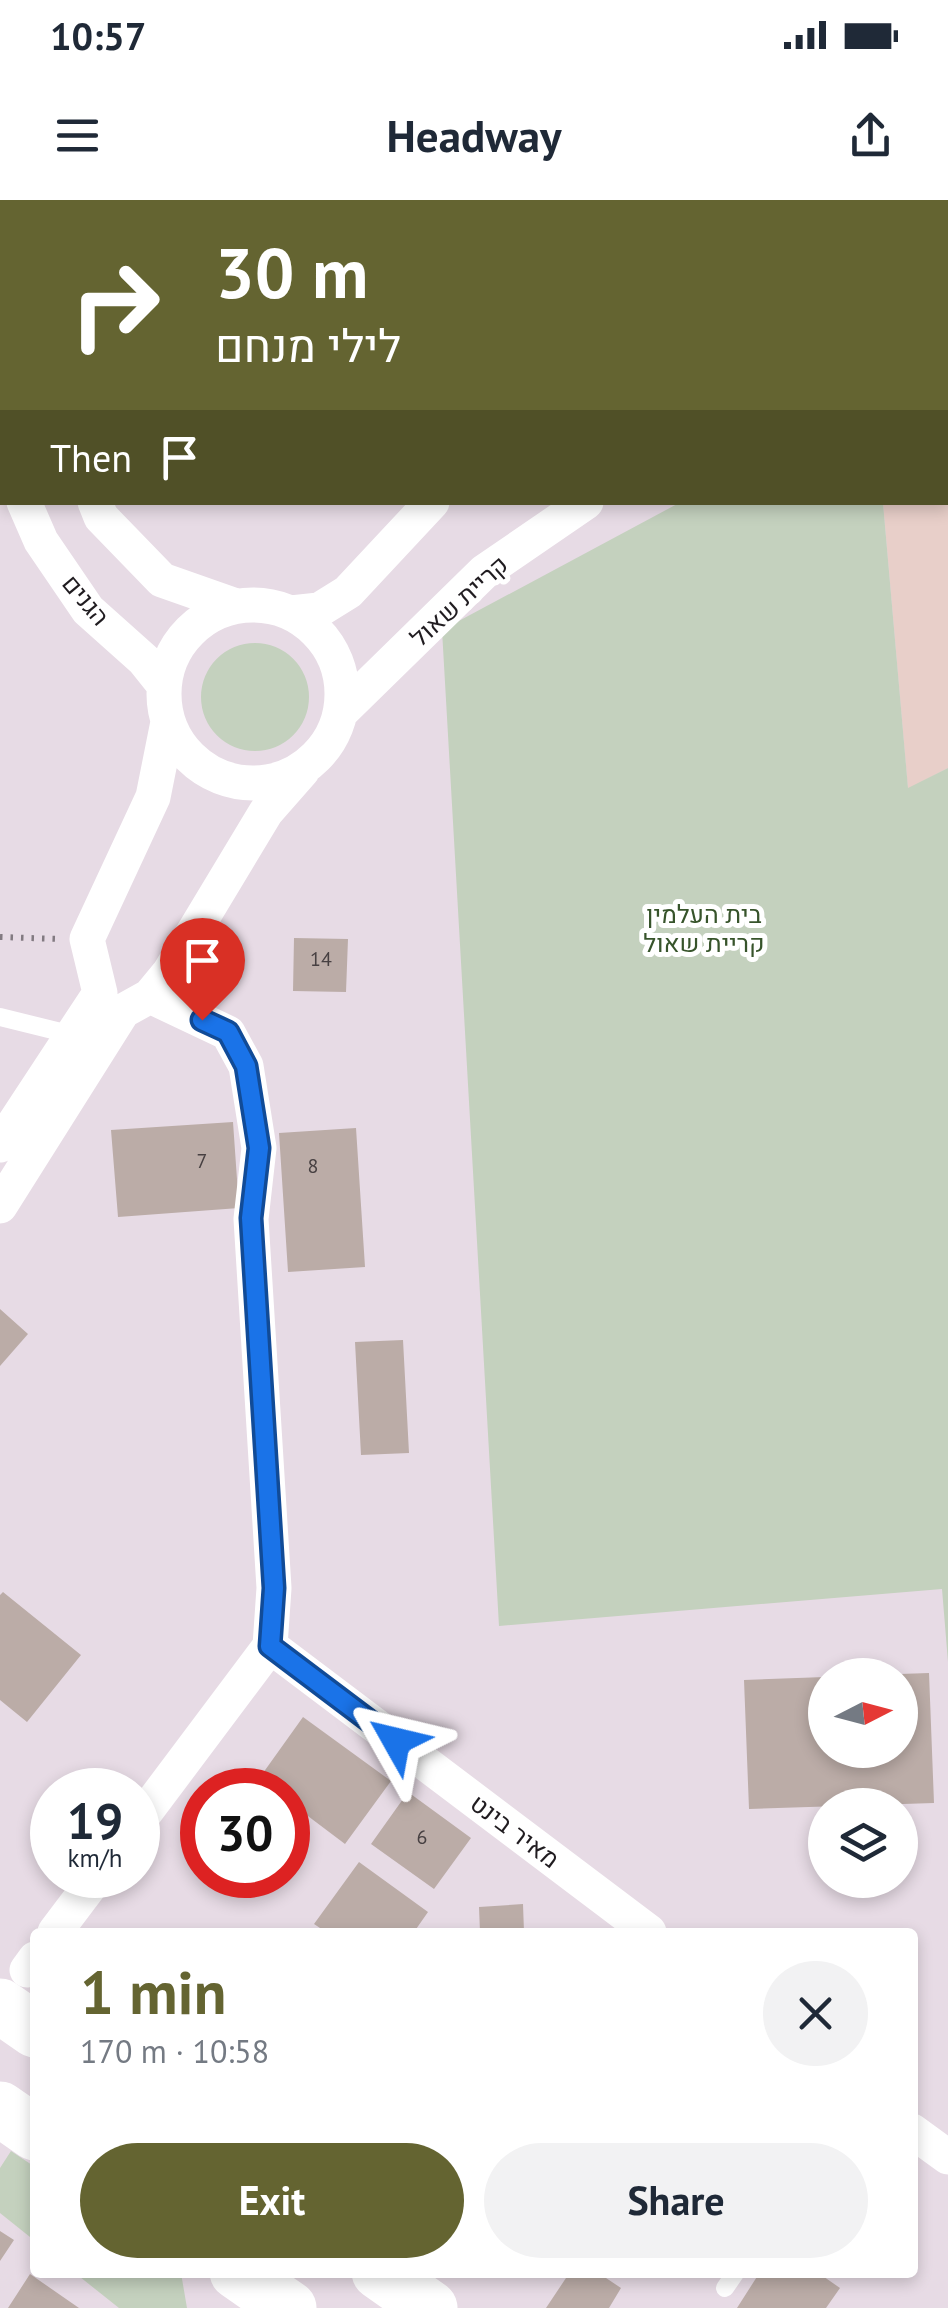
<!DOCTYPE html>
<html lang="en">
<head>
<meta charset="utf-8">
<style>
	body { margin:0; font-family:"PT Sans",Heebo,sans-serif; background:#f2f2f3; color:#1f2937; height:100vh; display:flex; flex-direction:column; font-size:38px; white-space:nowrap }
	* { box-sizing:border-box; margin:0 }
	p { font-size:32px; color:#747a83 }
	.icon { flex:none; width:55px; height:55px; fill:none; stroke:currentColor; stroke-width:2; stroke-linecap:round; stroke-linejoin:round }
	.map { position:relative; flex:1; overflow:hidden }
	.sheet { position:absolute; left:30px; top:1728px; width:888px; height:350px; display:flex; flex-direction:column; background:#fff; border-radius:10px; box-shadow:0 5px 15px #0003 }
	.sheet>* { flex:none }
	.hud { position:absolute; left:0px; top:0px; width:950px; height:305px; box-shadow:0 5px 15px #0003; background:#646431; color:#fff; overflow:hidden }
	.needle { width:65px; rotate:84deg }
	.controls { position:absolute; left:808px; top:1458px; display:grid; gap:20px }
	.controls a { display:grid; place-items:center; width:110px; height:110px; border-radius:50%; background:#fff; box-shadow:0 5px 15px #0003; font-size:50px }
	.speed { position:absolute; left:30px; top:1568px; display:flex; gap:20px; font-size:50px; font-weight:700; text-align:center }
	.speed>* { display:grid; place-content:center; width:130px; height:130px; border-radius:50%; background:#fff; box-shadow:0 5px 15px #0003; line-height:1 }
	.speed small { font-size:25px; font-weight:400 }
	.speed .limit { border:15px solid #d22; background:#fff; color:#111 }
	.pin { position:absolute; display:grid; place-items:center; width:85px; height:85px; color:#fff; margin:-102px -42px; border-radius:50% 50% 50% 0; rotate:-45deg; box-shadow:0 0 10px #0007 }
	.pin .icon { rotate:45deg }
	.me { position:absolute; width:110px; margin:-55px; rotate:307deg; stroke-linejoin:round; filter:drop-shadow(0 0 8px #0008) }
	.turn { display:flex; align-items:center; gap:35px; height:210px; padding:0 50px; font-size:45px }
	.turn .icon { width:130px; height:130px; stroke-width:2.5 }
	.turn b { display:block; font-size:70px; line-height:85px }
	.then { display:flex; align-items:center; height:95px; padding:0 50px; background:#0003; gap:20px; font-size:38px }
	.round { display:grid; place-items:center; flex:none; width:105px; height:105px; border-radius:52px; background:#f2f2f3 }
	.summary { display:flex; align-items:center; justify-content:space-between; height:170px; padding:0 50px }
	h1 { font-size:60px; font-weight:800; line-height:75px; color:#646431 }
	.button { display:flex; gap:20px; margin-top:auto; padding:20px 50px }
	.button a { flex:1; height:115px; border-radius:60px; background:#646431; color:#fff; font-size:40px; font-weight:800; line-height:115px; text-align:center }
	.button a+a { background:#f2f2f3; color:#1f2937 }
	.status { display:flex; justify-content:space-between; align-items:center; height:70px; padding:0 50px; background:#fff; direction:ltr }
	.status svg { height:28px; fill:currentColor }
	header { display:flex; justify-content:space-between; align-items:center; height:130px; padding:0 50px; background:#fff; font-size:45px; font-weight:800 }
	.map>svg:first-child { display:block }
</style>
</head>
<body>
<div class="status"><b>10:57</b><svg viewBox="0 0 49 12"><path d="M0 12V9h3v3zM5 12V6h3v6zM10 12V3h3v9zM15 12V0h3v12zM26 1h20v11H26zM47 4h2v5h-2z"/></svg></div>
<header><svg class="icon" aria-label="menu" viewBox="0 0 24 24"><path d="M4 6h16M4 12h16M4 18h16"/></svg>Headway<svg class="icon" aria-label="share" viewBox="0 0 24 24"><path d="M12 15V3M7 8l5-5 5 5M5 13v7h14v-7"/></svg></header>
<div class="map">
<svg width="948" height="2108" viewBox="0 0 948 2108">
	<rect width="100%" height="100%" fill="#e7dbe5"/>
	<!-- industrial -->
	<path fill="#e8cfc9" d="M948,147V568L908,589L883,303L948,302Z"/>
	<!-- green -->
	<path fill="#c4d1be" d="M679,303H883L908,588L948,568V1462L942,1389L499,1426L442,430Z
		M201 497a54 54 0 1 1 108 0a54 54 0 1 1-108 0Z
		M11,1951L35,1967V2041L0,2013V1968Z
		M75,2073H181L187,2108H119Z"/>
	<!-- building -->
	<path fill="#bbaca7" d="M294,738L348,739L346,792L293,791Z
		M233,922L239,1008L118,1017L111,930Z
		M356,928L365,1067L288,1072L279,933Z
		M0,1109L28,1134L0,1166Z
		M403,1140L409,1253L361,1255L355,1142Z
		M3,1392L81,1455L27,1522L0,1500V1395Z
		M929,1473L934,1603L749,1609L744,1480L825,1477V1550H900V1474Z
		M303,1517L391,1581L345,1644L288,1601V1590H272L258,1580Z
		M408,1592L471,1638L434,1689L371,1644Z
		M359,1662L428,1712L414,1732H326L314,1724Z
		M523,1704L524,1732H480L479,1707Z
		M0,2031L14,2040L0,2061Z
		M570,2072H597L621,2088L609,2108H546Z
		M760,2072H817L840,2088L826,2108H737Z
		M30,2074L79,2108H8Z"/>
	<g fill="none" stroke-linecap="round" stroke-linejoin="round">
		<!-- path -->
		<path stroke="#827a81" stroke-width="6" stroke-dasharray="2.5 8" stroke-linecap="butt" d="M0,737L59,739"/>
		<!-- lane -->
		<path stroke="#fff" stroke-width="18" d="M0,817L73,835
			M725,2088L736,2072"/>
		<!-- street -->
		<path stroke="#fff" stroke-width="35" d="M51,0V2
			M794,2L798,0
			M0,107L2,146
			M24,302L41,341L88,410L144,460L164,485
			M95,302L101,317L162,380L236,406
			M164 494a89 89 0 1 1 178 0a89 89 0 1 1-178 0Z
			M291,413L319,410L348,392L432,302
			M341,512L484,372L586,302
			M150,796L228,833L246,866L259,948L251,1019L274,1388L270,1446
			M0,945L100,793L87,739L153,597L168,522
			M0,1006L123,811L150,796L169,773L266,612L302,571
			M270,1446L649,1732
			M138,1622L270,1446
			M55,1732L98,1675
			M27,1770L35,1759
			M912,1931L948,1957"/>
		<!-- primary -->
		<path stroke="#fff" stroke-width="55" d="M0,1806L35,1830
			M0,1909L35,1933
			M237,2072L289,2108
			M379,2072L430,2108"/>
	</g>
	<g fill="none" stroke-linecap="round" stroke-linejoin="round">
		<defs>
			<path id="route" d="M202,820L228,832L246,866L259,948L251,1018L274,1388L270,1446L396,1541"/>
		</defs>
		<!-- route casing -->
		<use href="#route" stroke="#114b97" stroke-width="25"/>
		<!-- route -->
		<use href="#route" stroke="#1a73e8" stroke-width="18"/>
	</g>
	<g text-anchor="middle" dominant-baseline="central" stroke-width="10" stroke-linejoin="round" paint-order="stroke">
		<!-- number labels -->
		<g font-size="20" fill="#474042">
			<text x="321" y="759">14</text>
			<text x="202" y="961">7</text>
			<text x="313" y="966">8</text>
			<text x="422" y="1637">6</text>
		</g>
		<!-- street labels -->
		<g font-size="25" fill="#201c20" stroke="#fff">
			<text transform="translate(86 400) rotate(50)">הגנים</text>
			<text transform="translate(459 401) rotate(-42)">קריית שאול</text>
			<text transform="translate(515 1631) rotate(37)">מאיר בינט</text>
		</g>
		<!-- park labels -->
		<g font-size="25" fill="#37542b" stroke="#fff">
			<text x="704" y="714">בית העלמין<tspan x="704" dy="29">קריית שאול</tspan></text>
		</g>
	</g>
</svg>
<div class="controls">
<a><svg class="needle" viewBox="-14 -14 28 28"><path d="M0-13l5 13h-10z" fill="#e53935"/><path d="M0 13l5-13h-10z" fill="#747a83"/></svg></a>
<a><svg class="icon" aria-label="layers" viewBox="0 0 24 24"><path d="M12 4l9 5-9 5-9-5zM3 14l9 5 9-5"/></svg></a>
</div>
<div class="speed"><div>19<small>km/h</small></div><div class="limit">30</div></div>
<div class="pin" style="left:202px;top:820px;background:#d93025"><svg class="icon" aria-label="arrive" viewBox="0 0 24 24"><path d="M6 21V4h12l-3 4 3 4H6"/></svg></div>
<svg class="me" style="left:396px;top:1541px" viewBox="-20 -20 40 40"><path d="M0-17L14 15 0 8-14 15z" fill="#1a73e8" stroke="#fff" stroke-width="4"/></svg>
<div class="hud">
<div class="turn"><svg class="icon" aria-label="right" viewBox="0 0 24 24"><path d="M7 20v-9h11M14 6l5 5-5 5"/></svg><div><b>30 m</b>לילי מנחם</div></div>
<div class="then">Then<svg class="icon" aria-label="arrive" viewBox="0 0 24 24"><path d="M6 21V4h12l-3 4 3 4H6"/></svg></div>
</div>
<section class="sheet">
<div class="summary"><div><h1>1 min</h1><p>170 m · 10:58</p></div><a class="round"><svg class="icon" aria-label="close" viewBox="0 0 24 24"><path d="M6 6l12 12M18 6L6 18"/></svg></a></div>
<div class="button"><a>Exit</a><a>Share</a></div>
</section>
</div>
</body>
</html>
